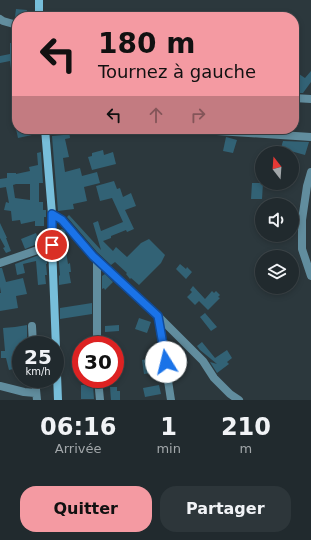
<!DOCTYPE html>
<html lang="fr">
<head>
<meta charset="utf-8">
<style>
	body { margin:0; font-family:"DejaVu Sans",sans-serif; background:#2d363a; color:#f1f3f6; height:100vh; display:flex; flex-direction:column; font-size:15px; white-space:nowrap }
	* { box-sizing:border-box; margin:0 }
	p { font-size:13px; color:#a2a7aa }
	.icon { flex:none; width:22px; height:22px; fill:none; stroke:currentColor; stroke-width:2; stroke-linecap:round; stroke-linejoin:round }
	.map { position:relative; height:400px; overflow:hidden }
	.details { display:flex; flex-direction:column; background:#212a2e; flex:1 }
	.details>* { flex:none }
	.guide { position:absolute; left:12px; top:12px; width:287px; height:122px; border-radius:16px; box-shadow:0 2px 6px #0003,0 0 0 1px #3e464a; background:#f49aa2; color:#111; overflow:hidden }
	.needle { width:26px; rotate:343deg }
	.buttons { position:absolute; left:255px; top:146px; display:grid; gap:8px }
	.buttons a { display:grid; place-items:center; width:44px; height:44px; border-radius:50%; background:#212a2e; box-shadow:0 2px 6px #0003,0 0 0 1px #3e464a; font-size:20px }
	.speed { position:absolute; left:12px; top:336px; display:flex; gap:8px; font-size:20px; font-weight:700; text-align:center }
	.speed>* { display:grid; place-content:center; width:52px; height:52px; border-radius:50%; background:#212a2e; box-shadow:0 2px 6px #0003,0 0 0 1px #3e464a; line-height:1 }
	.speed small { font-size:10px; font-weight:400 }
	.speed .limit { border:6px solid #d22; background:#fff; color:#111 }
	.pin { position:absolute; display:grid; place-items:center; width:34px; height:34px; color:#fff; margin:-17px; border:2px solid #fff; border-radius:50%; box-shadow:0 1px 4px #0007 }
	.me { position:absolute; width:44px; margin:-22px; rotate:351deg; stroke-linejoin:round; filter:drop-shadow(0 0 3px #0008) }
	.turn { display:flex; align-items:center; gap:14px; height:84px; padding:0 20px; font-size:18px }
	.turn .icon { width:52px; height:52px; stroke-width:2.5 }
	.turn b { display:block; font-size:28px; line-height:34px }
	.lanes { display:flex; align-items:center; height:38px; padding:0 20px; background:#0003; justify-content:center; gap:20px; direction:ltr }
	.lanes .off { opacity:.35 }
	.eta { display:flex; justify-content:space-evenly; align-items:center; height:68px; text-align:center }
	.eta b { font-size:24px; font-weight:700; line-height:28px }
	.primary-button { display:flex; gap:8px; margin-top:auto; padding:8px 20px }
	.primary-button a { flex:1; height:46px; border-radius:16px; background:#f49aa2; color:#111; font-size:16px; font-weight:700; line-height:46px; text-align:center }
	.primary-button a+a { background:#2d363a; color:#f1f3f6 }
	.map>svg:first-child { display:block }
</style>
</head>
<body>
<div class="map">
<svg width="311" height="400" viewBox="0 0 311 400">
	<rect width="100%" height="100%" fill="#2c383d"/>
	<!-- building -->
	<path fill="#326275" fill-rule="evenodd" d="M16,9L27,10L26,17H15Z
		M10,43H17V75L12,77L10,61L0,63V56L10,54Z
		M311,71V82L303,93H300L296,90L298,87L294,84V81L299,74L305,78Z
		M16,129H31L32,135L18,138Z
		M63,130H69L70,138L65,139L69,157L63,158L65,172L80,168L82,176L97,172L100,183L84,187L87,201L73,204L74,209L58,211L52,136L63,135Z
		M226,137L237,140L233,153L223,151Z
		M283,141L309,142L305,155L287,150L286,153L280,151Z
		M103,150L104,155L113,152L116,164L92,170L88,157L92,156V153Z
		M41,152L43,183H39V202H43V210H46V217H44V226H35V221L21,224L20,220L12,221L11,211L4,210L6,202L9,203L6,187L0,188V179L7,178V173H16V174L30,171L29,167L38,165L37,153ZM16,184H30V200L15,198L13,185Z
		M114,181L117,189L120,188L123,197L131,193L136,206L125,210L134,229L127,232L126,230L111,236V238L103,241L113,251L116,247L127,257L141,243L149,239L165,255L161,263L139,285L131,278L130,279L126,274L127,273L115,262L111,265L97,252L67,217L69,215L101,250L93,223L98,221L101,231L123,222L112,198L100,201L96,186Z
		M252,183H263L262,199H251Z
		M0,223L7,238H6L11,251L6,253L3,248L5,247L0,238Z
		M62,229L65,231L67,241L59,242L58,230Z
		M36,233L40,243L25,249L21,239Z
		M66,251L68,264L70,263L71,272H69L71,283L59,285V276L60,275L58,252Z
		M39,255H47V264H46L47,275H45L46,284L38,285L36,261L23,264L25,273L17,275L15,264Z
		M180,264L186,269L187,267L192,272L186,279L176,269Z
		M0,268H2L6,282L23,278L27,294L16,296L18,308L0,311V293H1L0,287Z
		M105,274L113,282L105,290L104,288L102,289V276Z
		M193,286L205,299L212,291L214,293L216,291L220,295L218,297L220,298L208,310L199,301L195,305L187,297L192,292L190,290Z
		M92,303V314L60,319V308Z
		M205,313L217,327L211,331L200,317Z
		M139,318L151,322L147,333L135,329Z
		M27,325V345H21V367L9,370L6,358H1V351H5L3,328L15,327Z
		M119,325V331L105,332V326Z
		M202,342L215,358L227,350L232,358L227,362L229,364L217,373L210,362L217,364L200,350L197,346Z
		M119,347L121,365L115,366V348Z
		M173,349L186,354L184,359L187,360L185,367L180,365L181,361L170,358Z
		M156,357L158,372L144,374L142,360Z
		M81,385H93L94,399H81Z
		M159,385L161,394L145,397L143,388Z
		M110,387H117V391H120V400H111Z"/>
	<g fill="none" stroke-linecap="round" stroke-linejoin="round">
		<!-- street -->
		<path stroke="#618d9e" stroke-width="8" d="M0,19L3,21L17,25
			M294,98L311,99
			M217,131L311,137
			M311,172L307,186L302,220V249L311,276
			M52,214L62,220L93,256L158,316L203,361L214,378L230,394L239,400
			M0,263L52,245
			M158,316L171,400
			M32,326L33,345
			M97,345V260
			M35,379L37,400
			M98,379L100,400
			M0,386L24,392L35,393"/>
		<!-- secondary -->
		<path stroke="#77beda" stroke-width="8" d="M39,0V17
			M45,129L52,214V245L58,400"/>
	</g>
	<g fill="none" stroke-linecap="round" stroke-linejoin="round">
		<defs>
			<path id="route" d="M52,245V214L62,220L93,256L158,316L166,362"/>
		</defs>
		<!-- route casing -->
		<use href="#route" stroke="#114b97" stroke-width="10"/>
		<!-- route -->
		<use href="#route" stroke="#1a73e8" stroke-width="7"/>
	</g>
</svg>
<div class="buttons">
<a><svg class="needle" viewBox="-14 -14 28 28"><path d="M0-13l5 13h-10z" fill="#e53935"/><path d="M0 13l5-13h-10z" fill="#a2a7aa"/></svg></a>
<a><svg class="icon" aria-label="sound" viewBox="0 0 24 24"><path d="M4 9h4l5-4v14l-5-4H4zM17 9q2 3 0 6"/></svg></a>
<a><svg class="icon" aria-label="layers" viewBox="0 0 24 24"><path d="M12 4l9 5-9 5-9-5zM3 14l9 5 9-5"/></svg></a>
</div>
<div class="speed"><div>25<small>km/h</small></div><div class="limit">30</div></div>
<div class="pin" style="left:52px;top:245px;background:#d93025"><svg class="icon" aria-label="arrive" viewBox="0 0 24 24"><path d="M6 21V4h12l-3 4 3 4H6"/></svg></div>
<svg class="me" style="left:166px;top:362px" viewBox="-20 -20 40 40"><circle r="19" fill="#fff"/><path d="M0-13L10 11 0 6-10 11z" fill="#1a73e8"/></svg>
<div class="guide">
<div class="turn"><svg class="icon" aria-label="left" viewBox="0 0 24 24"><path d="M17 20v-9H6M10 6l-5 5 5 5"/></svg><div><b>180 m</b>Tournez à gauche</div></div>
<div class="lanes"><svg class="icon" aria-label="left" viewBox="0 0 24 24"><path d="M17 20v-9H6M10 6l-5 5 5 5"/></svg><svg class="icon off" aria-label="ahead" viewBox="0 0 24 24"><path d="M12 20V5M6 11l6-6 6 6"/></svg><svg class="icon off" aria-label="right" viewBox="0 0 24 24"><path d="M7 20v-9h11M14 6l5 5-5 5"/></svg></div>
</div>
</div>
<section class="details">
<div class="eta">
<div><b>06:16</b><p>Arrivée</p></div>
<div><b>1</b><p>min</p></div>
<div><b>210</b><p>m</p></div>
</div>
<div class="primary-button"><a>Quitter</a><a>Partager</a></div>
</section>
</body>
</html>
